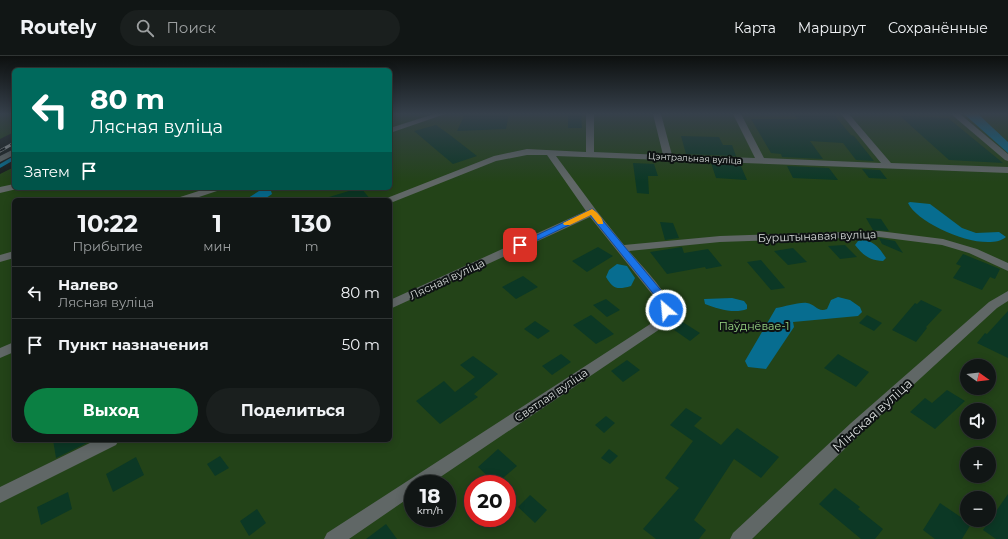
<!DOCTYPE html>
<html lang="ru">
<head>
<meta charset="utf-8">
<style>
	body { margin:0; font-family:Montserrat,sans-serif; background:#1a1f1e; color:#f1f3f6; height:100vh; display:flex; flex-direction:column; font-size:15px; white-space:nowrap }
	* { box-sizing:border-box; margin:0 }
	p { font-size:13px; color:#9c9fa0 }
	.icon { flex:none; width:22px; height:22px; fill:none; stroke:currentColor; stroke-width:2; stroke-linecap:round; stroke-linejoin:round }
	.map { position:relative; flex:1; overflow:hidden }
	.sheet { position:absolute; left:12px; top:142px; width:380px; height:244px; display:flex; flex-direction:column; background:#111615; border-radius:6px; box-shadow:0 2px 10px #0003,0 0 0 1px #303534 }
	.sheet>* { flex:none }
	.top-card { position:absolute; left:12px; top:12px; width:380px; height:122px; border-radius:6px; box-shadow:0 2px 10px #0003,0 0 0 1px #303534; background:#00695c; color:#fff; overflow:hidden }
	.needle { width:26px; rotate:104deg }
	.tools { position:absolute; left:960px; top:303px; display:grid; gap:8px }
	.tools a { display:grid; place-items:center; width:36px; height:36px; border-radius:50%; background:#111615; box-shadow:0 2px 10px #0003,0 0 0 1px #303534; font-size:20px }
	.speed { position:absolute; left:404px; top:419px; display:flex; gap:8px; font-size:20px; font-weight:700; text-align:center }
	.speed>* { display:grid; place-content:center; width:52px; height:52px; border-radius:50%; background:#111615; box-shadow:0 2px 10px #0003,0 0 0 1px #303534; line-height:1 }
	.speed small { font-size:10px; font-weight:400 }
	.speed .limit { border:6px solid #d22; background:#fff; color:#111 }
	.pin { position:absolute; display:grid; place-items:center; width:34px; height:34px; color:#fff; margin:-17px; border-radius:8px; box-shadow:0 2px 6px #0006 }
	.me { position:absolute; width:44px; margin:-22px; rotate:333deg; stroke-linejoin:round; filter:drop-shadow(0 0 3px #0008) }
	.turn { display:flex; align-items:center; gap:14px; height:84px; padding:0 12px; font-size:18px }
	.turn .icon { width:52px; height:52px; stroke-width:2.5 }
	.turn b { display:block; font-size:28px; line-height:34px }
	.then { display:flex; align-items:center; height:38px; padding:0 12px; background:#0003; gap:8px; font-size:15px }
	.eta { display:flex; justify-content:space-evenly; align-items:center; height:68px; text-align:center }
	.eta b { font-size:24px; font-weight:700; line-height:28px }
	.cta { display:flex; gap:8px; margin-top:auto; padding:8px 12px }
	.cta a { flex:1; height:46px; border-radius:24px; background:#0b8043; color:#fff; font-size:16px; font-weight:700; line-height:46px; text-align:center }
	.cta a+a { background:#1a1f1e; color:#f1f3f6 }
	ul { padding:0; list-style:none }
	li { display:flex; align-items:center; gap:12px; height:52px; padding:0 12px; border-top:1px solid #303534 }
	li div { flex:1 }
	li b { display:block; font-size:15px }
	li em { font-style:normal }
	header { display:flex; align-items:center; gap:24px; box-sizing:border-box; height:56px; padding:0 20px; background:#111615; border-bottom:1px solid #303534 }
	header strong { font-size:19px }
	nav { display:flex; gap:22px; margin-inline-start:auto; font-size:14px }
	.search { width:280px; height:36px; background:#1a1f1e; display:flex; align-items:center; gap:10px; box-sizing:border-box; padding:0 14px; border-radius:22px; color:#9c9fa0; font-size:15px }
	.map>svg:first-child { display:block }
</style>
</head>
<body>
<header>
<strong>Routely</strong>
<div class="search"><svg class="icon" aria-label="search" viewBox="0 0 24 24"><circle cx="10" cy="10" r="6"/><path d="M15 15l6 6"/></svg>Поиск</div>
<nav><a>Карта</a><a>Маршрут</a><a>Сохранённые</a></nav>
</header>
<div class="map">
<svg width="1008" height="483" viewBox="0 0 1008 483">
	<rect width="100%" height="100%" fill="#171d1c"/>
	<!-- green -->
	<path fill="#234318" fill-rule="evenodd" d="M0,58H14V76L0,83Z
		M390,58H1008V483H0V118L14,111V132H390ZM14,144H390V384H14ZM967,310H989V332H967ZM967,354H989V376H967ZM967,398H989V420H967ZM413,428H447V462H413ZM473,428H507V462H473ZM967,442H989V464H967Z"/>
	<!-- water -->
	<path fill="#076d90" d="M964,58H978L1008,86V97Z
		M260,132H270L272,138L263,144H245L259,135Z
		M910,146L930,148L962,172L976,177L999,176L1006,181C986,198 918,169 908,147Z
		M865,184C876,187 880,193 886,202L883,205C869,204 864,200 855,189L858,185Z
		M617,208L627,210L635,222L631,230C617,234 613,233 606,221L609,214Z
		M838,241L850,244L860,251L862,256L858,260L793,266L794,271L766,313L748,311L745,305L776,252C785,251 798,246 807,247C815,248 818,257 827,253L831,244Z
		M732,242L744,245L747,249V253C735,258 717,253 705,248L704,243Z"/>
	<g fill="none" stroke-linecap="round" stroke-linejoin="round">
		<!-- stream -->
		<path stroke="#076d90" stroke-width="3.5" d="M0,110L14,102"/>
	</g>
	<!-- building -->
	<path fill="#0c3825" d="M465,58H509L506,73L457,75Z
		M568,58H581L582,72H568Z
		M794,58H833L851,79L854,80L874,105L856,104L843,87L810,85L823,103L782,101L781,98L771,97L751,63H797Z
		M900,60L948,62L1003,107L949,104Z
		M436,69L450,79L477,100L453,108L414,75Z
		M681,80L719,81L723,89H732L736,100L686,98Z
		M633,107L654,108L658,120H648L649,138L637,137Z
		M711,107L740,108L747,124L716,122Z
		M787,110L829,112L838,124L793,122Z
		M862,113L880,114L887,123L869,122Z
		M359,132H361L371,144H329V141Z
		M866,162L881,163L889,175L873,174Z
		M660,166L673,167L679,182L665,184Z
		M879,182L895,185L903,197L882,188Z
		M845,189L857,201L840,203L828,190Z
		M598,191L613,200L587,216L572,205Z
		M682,191L684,197L708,193L722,210L706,213L705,211L667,218L650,196Z
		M793,192L807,206L788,209L774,195Z
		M963,198L1000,213L995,223L990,221L982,234L953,222L961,210L956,208Z
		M761,204L785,232L771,234L747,206Z
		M523,220L538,231L516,243L502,231Z
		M606,243L620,254L607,261L593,249Z
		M921,244L942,254L926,271L927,272L916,286L892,274L915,247L917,248Z
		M1008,255V302L977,287L985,277L987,278Z
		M591,259L614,278L596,288L573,269Z
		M867,259L882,267L874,275L859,267Z
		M673,260L700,277L690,285L667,269Z
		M535,265L550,275L538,283L524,273Z
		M561,298L571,306L552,319L542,310Z
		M838,298L869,316L856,331L824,312Z
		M473,300L498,318L474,338L478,341L440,368L416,345L444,325L455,336L475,321L460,309Z
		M627,304L640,314L623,326L611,315Z
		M947,334L965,345L935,373L910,356L925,342L932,347Z
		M686,352L702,362L694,370L721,389L737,372L779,401L761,422L734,403L694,464L706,474L699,483H656L643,473L679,432L665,422L693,385L670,369Z
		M606,360L615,367L604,377L595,369Z
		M53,384H93L56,402Z
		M498,393L517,410L496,428L478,411Z
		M609,393L618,400L610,408L601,402Z
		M220,400L229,412L215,420L207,408Z
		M136,401L144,419L113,436L106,418Z
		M835,432L860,451L858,453L883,473L875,483H861L819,448Z
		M68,436L72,453L41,469L37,451Z
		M1008,438V483H996L983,474Z
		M530,439L547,454L535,467L518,451Z
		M940,447L971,468L962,483H935L923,474Z
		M257,453L266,467L249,480L240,465Z
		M386,468L397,483H366Z"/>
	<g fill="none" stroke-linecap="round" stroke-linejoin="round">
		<!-- minor -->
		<path fill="#606766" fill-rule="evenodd" d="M434,58H445L390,77V72Z
			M586,58H594V96L663,99L653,58H661L672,99L755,102L733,58H741L764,102L881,107L841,58H849L891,107L1008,111V117L556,100L596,154L624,189L720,180L879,175L943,183L977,193L1008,207V215L969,197L942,189L879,181L720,186L629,195C639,207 675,243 672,258C671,263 666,268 663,271L430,428H413V439L349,483H324L327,477L655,265C661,256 661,252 655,242L590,161L390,253V244L586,155L547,99H527L496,105L393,146L390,147V144H385L387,142L494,100L527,93L586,96Z
			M951,58H960L1008,98V105L1005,104Z
			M14,93V99L0,106V100Z
			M14,128V132L17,133L0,137V131Z
			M208,132H222L220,134L190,144H175L177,142Z
			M14,195V202L0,206V199Z
			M1008,235V245L997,252L861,377L752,483H730L733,477L851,367L989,246Z
			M14,286V296L0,302V292Z
			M96,384H119L116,389L0,447V431Z"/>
		<defs>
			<path id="rail" d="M0,95L14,87"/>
		</defs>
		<!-- rail casing -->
		<use href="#rail" stroke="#a4a8a7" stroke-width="3"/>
		<!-- rail -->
		<use href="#rail" stroke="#0e1313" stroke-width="2" stroke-dasharray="6" stroke-linecap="butt"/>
	</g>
	<!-- sky -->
	<linearGradient id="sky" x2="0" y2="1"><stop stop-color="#0d100f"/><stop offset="0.46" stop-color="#36404b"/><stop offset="1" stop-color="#36404b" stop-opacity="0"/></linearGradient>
	<rect width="1008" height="126" fill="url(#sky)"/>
	<!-- route -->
	<path fill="#1a73e8" stroke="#114b97" d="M592,153L594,154L664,238L671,254L670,257H663L656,241L590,159L523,191H520L516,189Z"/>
	<!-- slow -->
	<path fill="#f59e0b" d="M592,153C596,155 604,163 603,168H598L591,159L570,169H564L563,167Z"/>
	<g text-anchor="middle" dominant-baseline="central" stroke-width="4" stroke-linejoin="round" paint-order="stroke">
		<!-- far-street labels -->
		<g font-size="9" fill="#dadedd" stroke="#0e1313">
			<text transform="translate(695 102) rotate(3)">Цэнтральная вуліца</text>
		</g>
		<!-- street labels -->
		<g font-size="11" fill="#dadedd" stroke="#0e1313">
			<text transform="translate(817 180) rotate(-2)">Бурштынавая вуліца</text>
			<text transform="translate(447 223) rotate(-25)">Лясная вуліца</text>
			<text transform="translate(551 339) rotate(-34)">Светлая вуліца</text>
		</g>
		<!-- park labels -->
		<g font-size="11" fill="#98d583" stroke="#0e1313">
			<text x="754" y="270">Паўднёвае-1</text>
		</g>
		<!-- near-street labels -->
		<g font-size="13" fill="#dadedd" stroke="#0e1313">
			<text transform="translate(872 359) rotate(-42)">Мінская вуліца</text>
		</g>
	</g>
</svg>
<div class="tools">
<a><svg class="needle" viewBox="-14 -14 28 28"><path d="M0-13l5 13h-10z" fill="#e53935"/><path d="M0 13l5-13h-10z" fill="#9c9fa0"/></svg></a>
<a><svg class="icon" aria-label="sound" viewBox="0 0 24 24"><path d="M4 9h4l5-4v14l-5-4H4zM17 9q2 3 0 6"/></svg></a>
<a>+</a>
<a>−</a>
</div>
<div class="speed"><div>18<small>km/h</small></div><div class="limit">20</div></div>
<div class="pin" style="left:520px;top:189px;background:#d93025"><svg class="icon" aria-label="arrive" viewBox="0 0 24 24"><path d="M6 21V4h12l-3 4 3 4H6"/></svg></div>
<svg class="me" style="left:666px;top:254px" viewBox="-20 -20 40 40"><circle r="17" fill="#1a73e8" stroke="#fff" stroke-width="3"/><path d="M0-11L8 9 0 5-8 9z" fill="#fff"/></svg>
<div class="top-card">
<div class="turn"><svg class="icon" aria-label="left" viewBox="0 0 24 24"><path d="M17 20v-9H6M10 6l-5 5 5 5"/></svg><div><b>80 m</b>Лясная вуліца</div></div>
<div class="then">Затем<svg class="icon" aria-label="arrive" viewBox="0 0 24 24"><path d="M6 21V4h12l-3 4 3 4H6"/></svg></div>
</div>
<section class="sheet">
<div class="eta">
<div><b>10:22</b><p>Прибытие</p></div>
<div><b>1</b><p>мин</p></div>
<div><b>130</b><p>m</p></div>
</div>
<ul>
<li><svg class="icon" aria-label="left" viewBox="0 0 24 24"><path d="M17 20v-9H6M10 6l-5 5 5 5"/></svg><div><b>Налево</b><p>Лясная вуліца</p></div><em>80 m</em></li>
<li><svg class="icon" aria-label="arrive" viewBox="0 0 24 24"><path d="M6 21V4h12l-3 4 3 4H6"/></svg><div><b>Пункт назначения</b></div><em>50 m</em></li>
</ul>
<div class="cta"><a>Выход</a><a>Поделиться</a></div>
</section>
</div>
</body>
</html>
